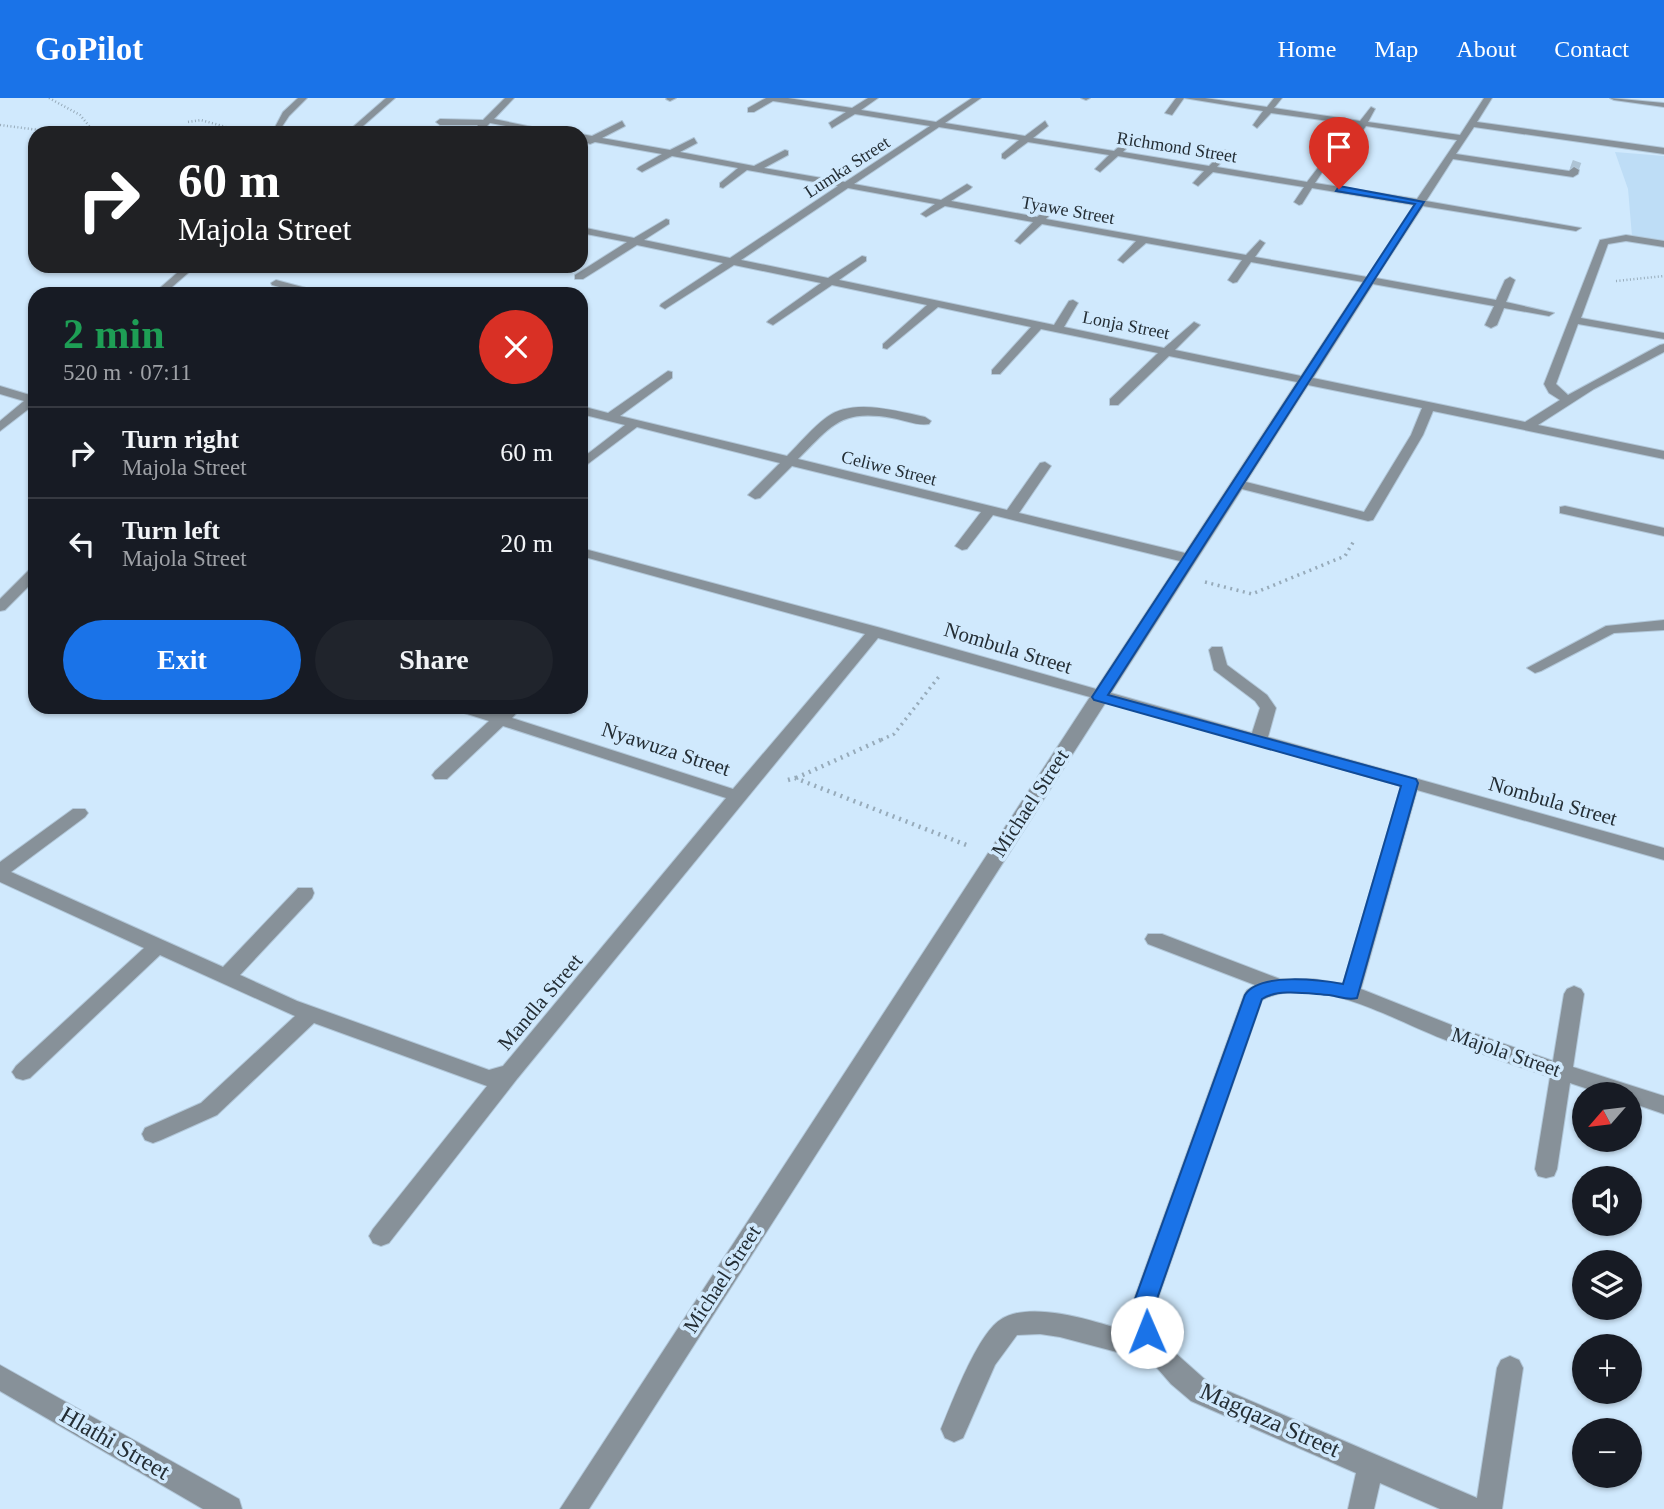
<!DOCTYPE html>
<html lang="en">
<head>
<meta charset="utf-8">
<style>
	:root { --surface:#171b24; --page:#20242c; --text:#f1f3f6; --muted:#9ea1a6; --line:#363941; --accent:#1a73e8 }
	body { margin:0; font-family:"Times New Roman",serif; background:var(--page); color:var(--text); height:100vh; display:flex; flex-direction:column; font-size:26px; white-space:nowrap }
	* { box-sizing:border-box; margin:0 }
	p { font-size:23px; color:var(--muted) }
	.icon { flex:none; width:38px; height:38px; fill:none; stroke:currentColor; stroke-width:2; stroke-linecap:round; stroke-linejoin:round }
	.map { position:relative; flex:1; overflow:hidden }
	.panel { position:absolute; left:28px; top:189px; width:560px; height:427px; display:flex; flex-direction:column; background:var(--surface); border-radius:21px; box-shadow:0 2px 5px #0004 }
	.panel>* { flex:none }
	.banner { position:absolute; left:28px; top:28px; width:560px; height:147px; border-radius:21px; box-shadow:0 2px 5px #0004; background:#202124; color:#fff; overflow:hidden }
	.needle { width:46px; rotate:242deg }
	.buttons { position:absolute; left:1572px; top:984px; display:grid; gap:14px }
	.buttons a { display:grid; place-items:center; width:70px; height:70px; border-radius:50%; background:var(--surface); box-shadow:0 2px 5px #0004; font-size:35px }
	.pin { position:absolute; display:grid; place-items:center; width:60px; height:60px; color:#fff; margin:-72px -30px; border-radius:50% 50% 50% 0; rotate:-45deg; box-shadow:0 0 7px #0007 }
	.pin .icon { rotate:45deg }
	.me { position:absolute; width:77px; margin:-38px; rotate:359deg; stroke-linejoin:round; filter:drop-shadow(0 0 5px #0008) }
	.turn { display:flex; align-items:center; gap:24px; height:147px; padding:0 35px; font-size:32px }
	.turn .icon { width:91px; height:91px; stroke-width:2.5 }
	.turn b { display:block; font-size:49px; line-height:60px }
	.round { display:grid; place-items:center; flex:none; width:74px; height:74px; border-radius:37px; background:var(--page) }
	.head { display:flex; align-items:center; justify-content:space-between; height:119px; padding:0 35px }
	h1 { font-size:42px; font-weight:800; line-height:52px; color:#1e9e55 }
	.button { display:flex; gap:14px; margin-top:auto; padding:14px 35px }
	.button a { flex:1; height:80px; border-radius:42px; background:var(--accent); color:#fff; font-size:28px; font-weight:800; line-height:80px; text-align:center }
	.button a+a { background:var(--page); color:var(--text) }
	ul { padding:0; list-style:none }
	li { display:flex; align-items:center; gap:21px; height:91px; padding:0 35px; border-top:2px solid var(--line) }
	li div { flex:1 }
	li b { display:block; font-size:26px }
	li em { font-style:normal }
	header { display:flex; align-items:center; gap:42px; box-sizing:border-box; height:98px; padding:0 35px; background:var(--accent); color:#fff }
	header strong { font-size:33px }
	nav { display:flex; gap:38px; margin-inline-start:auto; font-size:24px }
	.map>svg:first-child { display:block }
	.built { fill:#beddf6 }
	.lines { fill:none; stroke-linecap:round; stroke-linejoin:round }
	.minor-tunnel { stroke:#aec4d5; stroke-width:9; stroke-dasharray:9 4.5; stroke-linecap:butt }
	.minor-casing { stroke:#b1c7d9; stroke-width:2 }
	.path-far2 { stroke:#97abba; stroke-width:2.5; stroke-dasharray:1 2.5; stroke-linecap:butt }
	.path-far1 { stroke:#97abba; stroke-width:3.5; stroke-dasharray:2 4.5; stroke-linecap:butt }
	.path { stroke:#97abba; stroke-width:4.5; stroke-dasharray:2 5; stroke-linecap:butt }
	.minor { fill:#879199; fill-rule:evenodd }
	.route { fill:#1a73e8; stroke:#114b97; stroke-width:2 }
	.labels { text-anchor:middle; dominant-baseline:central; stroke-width:7; stroke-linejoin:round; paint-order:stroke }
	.far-street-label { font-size:18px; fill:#242e35; stroke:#d0e9fd }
	.street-label { font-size:21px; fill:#242e35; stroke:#d0e9fd }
	.near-street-label { font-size:24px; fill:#242e35; stroke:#d0e9fd }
</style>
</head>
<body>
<header>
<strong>GoPilot</strong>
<nav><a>Home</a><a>Map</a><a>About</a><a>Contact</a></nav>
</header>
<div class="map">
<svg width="1664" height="1411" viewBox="0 0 1664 1411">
	<rect width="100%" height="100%" fill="#d0e9fd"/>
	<polygon class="built" points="1615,54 1664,58 1664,144 1632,138 1628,91"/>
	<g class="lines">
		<polyline class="minor-tunnel" points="1574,72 1578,61"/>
		<g class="minor-casing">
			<g id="minor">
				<polygon points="298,0 307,0 289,18 279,33 273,33 283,14"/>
				<polygon points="386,0 395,0 355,35 346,35"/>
				<polygon points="505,0 514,0 494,21 561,35 543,35 490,25 480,35 471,35 478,27 440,27 436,24 440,21 483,22"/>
				<polygon points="676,0 670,3 666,1 667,0"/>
				<path d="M766 0H788L852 10 868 0H878L861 12 936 24 972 0H981L945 25 1025 38 1045 23 1048 28 1033 40 1114 53 1132 37 1136 40 1123 54 1209 68 1225 52 1229 55 1217 69 1307 84 1320 67 1325 70 1315 85 1417 101 1457 42 1366 28 1355 43 1351 40 1358 27 1271 15 1257 30 1253 27 1263 13 1184 0 1172 17 1165 15 1176 0H1205L1267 9 1274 0H1282L1274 10 1360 23 1371 9 1375 11 1368 24 1460 37 1484 0H1492L1477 24 1664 50V56L1474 29 1456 56 1569 73 1574 69 1579 72 1578 76 1573 79 1453 61 1426 103 1581 130 1576 133 1423 108 1376 180 1496 202 1505 182 1510 179 1515 182 1506 204 1554 215 1549 218 1504 210 1497 227 1491 230 1485 227 1494 208 1373 186 1313 280 1525 324 1560 302 1549 295 1544 286 1600 142 1626 137 1664 143V149L1626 143 1608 146 1581 220 1664 235V241L1578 226 1556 286 1568 297 1660 247 1664 246V254L1594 291 1538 327 1664 353V361L1433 313 1423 337 1373 422 1368 423 1242 391 1111 595 1252 635 1260 610 1255 603 1214 572 1209 552 1212 549H1222L1227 567 1267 597 1276 610 1268 639 1664 750V762L1417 692 1361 891 1459 930 1553 963 1564 896 1567 891 1574 888 1581 891 1584 896 1573 969 1664 998V1016L1629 1004V996H1603L1570 985 1557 1071 1554 1078 1546 1080 1538 1078 1535 1071 1550 979C1514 967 1478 955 1443 941 1393 922 1316 874 1262 902L1153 1215 1172 1252 1209 1285 1477 1400 1497 1270 1501 1262 1510 1258 1519 1262 1523 1270 1502 1411H1440L1380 1385 1374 1411H1348L1356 1375 1191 1303 1171 1286 1151 1263 1060 1239 1040 1236 1017 1237 995 1267 963 1340 954 1344 945 1340 941 1331C952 1305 977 1237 1000 1222 1032 1200 1102 1226 1137 1236L1129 1215 1244 897 1247 892 1255 887 1148 846 1145 841 1148 836H1162L1280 881H1313L1343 886 1401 688 1106 604 589 1411H560L1090 599 878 540 517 981 389 1145 381 1148 373 1145 369 1138 373 1131 487 988 314 925 217 1017 161 1042 153 1045 145 1042 142 1036 145 1030 201 1005 295 918 160 857 30 980 23 982 16 980 12 974 16 968 144 850 0 784V764L73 711H85L88 715 85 719 11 774 223 869 298 790H312L314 795 312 800 240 877 297 903 489 972 503 968 726 700 503 628 447 681H435L432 677 435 673 489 623 455 612 453 609H478L498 615 504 609H522L512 620 733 691 865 536 581 458V450L881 530 1096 591 1180 463 993 417 967 451 962 452 955 448 981 414 792 368 760 400 755 401 748 397 780 365 637 329 581 371V361L625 327 581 316V308L608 315 668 273 672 274V280L620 318 787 358C799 346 812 330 827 319 853 300 896 313 925 319L931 323 929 326C917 328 904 322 892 320 840 311 832 328 798 361L1007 412 1040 365 1045 364 1051 368 1019 415 1185 455 1297 284 1169 258 1118 307H1110V301L1158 255 1041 231 1000 276H992V272L1031 229 938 209 887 251 883 250V246L927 207 832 187 773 227 767 224 769 222 821 185 734 167 665 211 660 208 661 206 723 165 637 147 583 181H575V177L627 144 581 135V129L634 140 666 121 669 122V126L644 142 730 160 838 88 747 72 723 90 720 89V85L738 70 672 58 642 74 637 71 639 69 662 56 595 44 590 46 581 42V36L592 38 622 23 625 28 602 40 670 52 694 40 697 45 680 54 754 68 785 52 788 53V57L764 70 845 84 930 28 855 16 832 30 829 25 846 14 773 3 754 14H748V10ZM939 29 1019 42 1002 56V60L1005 61 1028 44 1109 57 1095 71 1100 74 1118 58 1204 73 1193 85 1198 88 1213 74 1304 89 1294 104 1299 107 1302 106 1312 90 1414 107 1367 179 1255 159 1265 145 1260 142 1246 157 1046 121 1058 108 1053 105 1037 119 951 103 970 91 972 89 967 86 941 102 854 86ZM848 90 935 106 921 116 926 119 945 108 1033 124 1015 143 1020 146 1042 126 1136 143 1118 162 1123 165 1146 145 1242 162 1228 182 1233 185 1237 184 1251 164 1363 184 1301 278 1175 252 1200 227 1194 224 1164 250 1064 229 1078 205 1073 202 1069 203 1054 227 839 182 866 163V159L862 158 828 180 741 162ZM1308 287 1422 310 1411 337 1364 414 1246 384Z"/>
				<polygon points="1081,0 1090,0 1086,2"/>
				<polygon points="1610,0 1664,5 1664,9 1614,2"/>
				<polygon points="581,101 585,102 585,106 581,107"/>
				<polygon points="185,168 196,168 164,196 153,196"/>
				<polygon points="276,182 321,194 322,196 305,196 272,187 271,185"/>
				<polygon points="0,288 30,297 35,295 35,306 0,333 0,323 24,303 0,296"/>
				<polygon points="1565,408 1664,430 1664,438 1560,415 1560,409"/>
				<polygon points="35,470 35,482 5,512 0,513 0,501 30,471"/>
				<polygon points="1664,522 1664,532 1614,535 1541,573 1535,575 1527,570 1606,528"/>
				<polygon points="0,1267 239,1401 242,1411 203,1411 0,1293"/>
			</g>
		</g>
		<g class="path-far2">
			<polyline points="49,0 80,17 95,35"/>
			<polyline points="188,24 201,22 226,29"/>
			<polyline points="0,27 62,35"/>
			<polyline points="1616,183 1664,178"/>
		</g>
		<g class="path-far1">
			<polyline points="1205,484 1252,496 1345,458 1355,441"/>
			<polyline points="881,642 894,636 941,576"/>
		</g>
		<g class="path">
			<polyline points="796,680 885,640"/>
			<polyline points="788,682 795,680 969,748"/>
		</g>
		<use href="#minor" class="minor"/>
	</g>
	<path class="route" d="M1339 88 1424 104 1108 597 1416 681 1418 685 1357 900C1347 903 1339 898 1329 897 1310 896 1278 890 1262 901L1152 1215 1158 1234 1154 1241 1147 1244 1139 1241 1130 1215 1245 897C1259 874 1321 882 1343 886L1401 688 1094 602 1092 599 1415 106 1336 93Z"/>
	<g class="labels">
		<g class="far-street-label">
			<text transform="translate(1177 49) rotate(9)">Richmond Street</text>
			<text transform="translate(847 69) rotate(-33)">Lumka Street</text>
			<text transform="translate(1068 112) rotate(10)">Tyawe Street</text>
			<text transform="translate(1126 227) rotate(11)">Lonja Street</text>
			<text transform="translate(889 370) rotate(14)">Celiwe Street</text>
		</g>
		<g class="street-label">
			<text transform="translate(1008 550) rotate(17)">Nombula Street</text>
			<text transform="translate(666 651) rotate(18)">Nyawuza Street</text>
			<text transform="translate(1553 703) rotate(16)">Nombula Street</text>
			<text transform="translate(1030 705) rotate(-57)">Michael Street</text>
			<text transform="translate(540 904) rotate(-50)">Mandla Street</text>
			<text transform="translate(1506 954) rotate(19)">Majola Street</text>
			<text transform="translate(722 1181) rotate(-57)">Michael Street</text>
		</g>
		<g class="near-street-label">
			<text transform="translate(1270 1322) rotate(24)">Magqaza Street</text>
			<text transform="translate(115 1345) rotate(30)">Hlathi Street</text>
		</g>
	</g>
</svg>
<div class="buttons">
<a><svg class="needle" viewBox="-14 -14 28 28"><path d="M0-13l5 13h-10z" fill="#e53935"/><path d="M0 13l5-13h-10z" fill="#9ea1a6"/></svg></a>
<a><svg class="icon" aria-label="sound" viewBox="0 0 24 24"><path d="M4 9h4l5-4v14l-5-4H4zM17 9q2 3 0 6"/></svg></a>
<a><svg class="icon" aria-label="layers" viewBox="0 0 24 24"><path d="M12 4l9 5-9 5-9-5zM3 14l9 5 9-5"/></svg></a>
<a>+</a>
<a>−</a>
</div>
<div class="pin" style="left:1339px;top:91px;background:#d93025"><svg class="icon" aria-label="arrive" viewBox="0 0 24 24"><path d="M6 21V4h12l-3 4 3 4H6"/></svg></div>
<svg class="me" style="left:1147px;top:1234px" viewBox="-20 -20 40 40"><circle r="19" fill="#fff"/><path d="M0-13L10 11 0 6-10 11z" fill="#1a73e8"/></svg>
<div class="banner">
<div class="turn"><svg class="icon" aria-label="right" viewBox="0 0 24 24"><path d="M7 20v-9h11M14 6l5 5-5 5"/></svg><div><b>60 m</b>Majola Street</div></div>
</div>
<section class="panel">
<div class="head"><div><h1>2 min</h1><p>520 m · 07:11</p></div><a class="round" style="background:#d93025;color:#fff"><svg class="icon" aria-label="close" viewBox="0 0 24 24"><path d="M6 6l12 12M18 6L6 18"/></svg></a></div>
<ul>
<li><svg class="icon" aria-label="right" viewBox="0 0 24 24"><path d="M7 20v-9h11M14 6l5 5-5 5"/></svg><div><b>Turn right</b><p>Majola Street</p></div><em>60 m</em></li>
<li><svg class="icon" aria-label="left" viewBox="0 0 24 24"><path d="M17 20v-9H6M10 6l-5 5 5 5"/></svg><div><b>Turn left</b><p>Majola Street</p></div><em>20 m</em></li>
</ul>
<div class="button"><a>Exit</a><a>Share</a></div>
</section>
</div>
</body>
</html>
